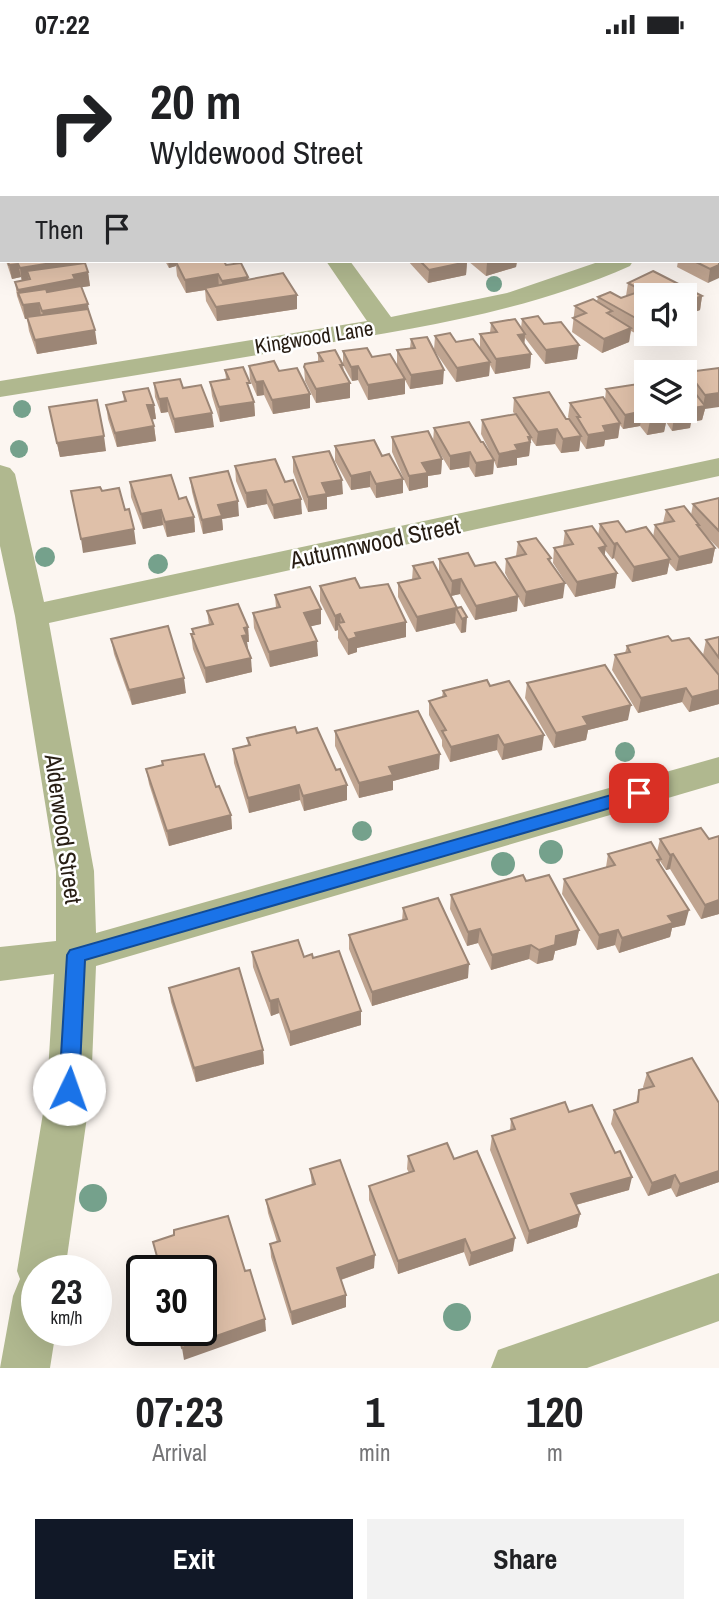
<!DOCTYPE html>
<html lang="en">
<head>
<meta charset="utf-8">
<style>
	:root { --surface:#fff; --page:#f2f2f2; --text:#202124; --muted:#757577; --accent:#111827 }
	body { margin:0; font-family:"Archivo Narrow",sans-serif; background:var(--page); color:var(--text); height:100vh; display:flex; flex-direction:column; font-size:26px; white-space:nowrap }
	* { box-sizing:border-box; margin:0 }
	p { font-size:23px; color:var(--muted) }
	.icon { flex:none; width:38px; height:38px; fill:none; stroke:currentColor; stroke-width:2; stroke-linecap:round; stroke-linejoin:round }
	.map { position:relative; height:1319px; overflow:hidden }
	.side { display:flex; flex-direction:column; background:var(--surface); flex:1 }
	.side>* { flex:none }
	.hud { position:absolute; left:0px; top:0px; width:719px; height:214px; box-shadow:0 7px 28px #0002; background:#fff; color:var(--text); overflow:hidden }
	.tools { position:absolute; left:634px; top:234px; display:grid; gap:14px }
	.tools a { display:grid; place-items:center; width:63px; height:63px; border-radius:0px; background:var(--surface); box-shadow:0 7px 28px #0002; font-size:35px }
	.speed { position:absolute; left:21px; top:1206px; display:flex; gap:14px; font-size:35px; font-weight:700; text-align:center }
	.speed>* { display:grid; place-content:center; width:91px; height:91px; border-radius:50%; background:var(--surface); box-shadow:0 7px 28px #0002; line-height:1 }
	.speed small { font-size:18px; font-weight:400 }
	.speed .limit { border:4px solid #111; border-radius:10px; background:#fff; color:#111 }
	.pin { position:absolute; display:grid; place-items:center; width:60px; height:60px; color:#fff; margin:-30px; border-radius:14px; box-shadow:0 4px 10px #0006 }
	.me { position:absolute; width:77px; margin:-38px; rotate:3deg; stroke-linejoin:round; filter:drop-shadow(0 0 5px #0008) }
	.turn { display:flex; align-items:center; gap:24px; height:147px; padding:0 35px; font-size:32px }
	.turn .icon { width:91px; height:91px; stroke-width:2.5 }
	.turn b { display:block; font-size:49px; line-height:60px }
	.then { display:flex; align-items:center; height:66px; padding:0 35px; background:#0003; gap:14px; font-size:26px }
	.eta { display:flex; justify-content:space-evenly; align-items:center; height:119px; text-align:center }
	.eta b { font-size:42px; font-weight:700; line-height:49px }
	.button { display:flex; gap:14px; margin-top:auto; padding:14px 35px }
	.button a { flex:1; height:80px; border-radius:0px; background:var(--accent); color:#fff; font-size:28px; font-weight:700; line-height:80px; text-align:center }
	.button a+a { background:var(--page); color:var(--text) }
	.status { display:flex; justify-content:space-between; align-items:center; height:49px; padding:0 35px; background:var(--surface); direction:ltr }
	.status svg { height:19px; fill:currentColor }
	.map>svg:first-child { display:block }
	.lines { fill:none; stroke-linecap:round; stroke-linejoin:round }
	.street { fill:#b0b88f; fill-rule:evenodd }
	.tree { fill:#75a18c }
	.wall { fill:#c0a591 }
	.shaded-wall { fill:#9c8676 }
	.building { fill:#dfc0a9; stroke:#9c8676; stroke-width:2 }
	.route { fill:#1a73e8; stroke:#114b97; stroke-width:2 }
	.labels { text-anchor:middle; dominant-baseline:central; stroke-width:5; stroke-linejoin:round; paint-order:stroke }
	.far-street-label { font-size:21px; fill:#271d13; stroke:#fff }
	.street-label { font-size:24px; fill:#271d13; stroke:#fff }
</style>
</head>
<body>
<div class="status"><b>07:22</b><svg viewBox="0 0 49 12"><path d="M0 12V9h3v3zM5 12V6h3v6zM10 12V3h3v9zM15 12V0h3v12zM26 1h20v11H26zM47 4h2v5h-2z"/></svg></div>
<div class="map">
<svg width="719" height="1319" viewBox="0 0 719 1319">
	<rect width="100%" height="100%" fill="#fcf6f1"/>
	<g class="lines">
		<g class="street">
			<polygon points="75,0 104,0 74,2"/>
			<polygon points="294,0 314,0 315,2 295,2"/>
			<rect x="0" y="11" width="2" height="12"/>
			<path d="M326 212H350L391 268 507 244 601 212H633L630 217C528 262 419 279 310 297 207 315 104 332 0 348V332L367 272Z"/>
			<polygon points="719,409 719,427 49,574 94,822 96,884 719,708 719,734 96,917 91,1040 65,1222 37,1222 37,1281 56,1281 50,1319 0,1319 13,1247 20,1230 17,1222 47,1040 54,925 0,932 0,898 56,892 56,822 15,567 0,497 0,416 10,419 15,425 44,553"/>
			<polygon points="719,1224 719,1272 587,1319 491,1319 498,1301"/>
		</g>
	</g>
	<g class="tree">
		<circle cx="494" cy="235" r="8"/>
		<circle cx="22" cy="360" r="9"/>
		<circle cx="19" cy="400" r="9"/>
		<circle cx="45" cy="508" r="10"/>
		<circle cx="158" cy="515" r="10"/>
		<circle cx="625" cy="703" r="10"/>
		<circle cx="362" cy="782" r="10"/>
		<circle cx="551" cy="803" r="12"/>
		<circle cx="503" cy="815" r="12"/>
		<circle cx="93" cy="1149" r="14"/>
		<circle cx="457" cy="1268" r="14"/>
	</g>
	<g class="wall">
		<polygon points="384,0 463,0 467,2 384,2"/>
		<rect x="718" y="84" width="1" height="46"/>
		<polygon points="5,212 78,212 78,215 88,223 90,237 81,238 97,295 37,305 29,282 27,270 25,270 17,247 15,233 22,232 21,228 12,230 6,212"/>
		<polygon points="165,212 225,212 224,212 226,216 248,228 249,231 297,246 297,260 217,272 206,252 205,241 186,244 177,227 176,217 169,219"/>
		<polygon points="408,212 466,212 467,213 466,226 428,234"/>
		<polygon points="468,212 517,212 516,218 486,227"/>
		<polygon points="678,212 718,212 708,234 677,218"/>
		<polygon points="653,222 702,247 700,261 684,267 684,247 646,247 646,283 639,286 631,282 629,293 602,304 572,283 575,257 593,250 597,252 598,248 610,243 621,249 626,247 628,234"/>
		<polygon points="522,270 544,275 577,310 545,315 525,289 524,295 531,305 530,319 495,325 490,316 489,327 456,333 434,301 435,287 480,299 480,285 490,284 491,274 521,279"/>
		<polygon points="411,290 443,335 410,340 405,331 405,345 368,351 358,331 352,332 343,316 344,323 350,334 350,349 316,354 305,332 304,318 318,313 318,304 343,316 343,302 372,308 397,316 397,301 410,299"/>
		<polygon points="249,317 279,322 310,345 310,359 273,365 264,346 257,347 250,331"/>
		<polygon points="719,319 705,360 702,371 691,373 690,379 672,382 666,373 664,383 647,386 640,377 623,380 620,376 618,389 605,391 604,397 586,400 580,391 579,402 561,404 555,395 536,397 531,390 529,407 517,409 517,416 497,419 494,412 493,425 475,428 469,418 450,421 435,396 442,410 441,425 428,427 428,438 409,442 392,403 392,388 433,393 434,379 481,393 490,403 481,385 482,371 515,365 513,363 514,349 566,370 575,378 568,368 570,354 605,351 606,340 646,362 684,362 688,323"/>
		<polygon points="225,321 250,342 254,353 255,367 220,373 212,347 210,333 226,330"/>
		<polygon points="154,334 183,339 214,378 175,384 168,363 161,364 155,348"/>
		<polygon points="123,343 154,356 156,370 152,370 154,377 156,392 117,398 108,370 106,356 124,353"/>
		<polygon points="49,358 106,402 60,408"/>
		<polygon points="335,397 403,444 376,449 370,438 351,441 335,412"/>
		<polygon points="293,408 343,445 327,448 327,460 308,463 293,423"/>
		<polygon points="235,417 285,433 302,465 274,470 267,455 247,459 236,432"/>
		<polygon points="190,429 239,467 222,470 223,481 203,485 192,443"/>
		<polygon points="130,433 179,450 194,468 195,483 167,488 163,476 143,480 131,448"/>
		<polygon points="719,449 719,500 698,479 715,499 712,514 676,522 669,514 667,525 632,533 614,509 612,510 605,501 605,506 617,524 615,539 575,548 553,514 554,499 563,497 565,482 598,486 600,475 626,483 653,488 655,476 663,474 666,461 691,466 693,455"/>
		<polygon points="518,493 551,509 550,513 563,549 524,558 518,548 517,562 475,571 460,545 451,547 441,529 457,559 461,558 466,583 461,584 455,574 416,583 398,548 398,534 412,531 413,517 439,524 439,510 475,517 515,543 505,524 506,510 516,507"/>
		<polygon points="320,537 360,539 406,588 357,599 357,603 348,606 338,589 338,581 335,582 320,552"/>
		<polygon points="275,546 321,560 321,575 310,577 318,607 270,618 254,579 253,564 276,559"/>
		<polygon points="207,562 248,578 249,593 247,593 248,600 252,623 206,634 193,600 191,585 193,585 192,580 209,576"/>
		<polygon points="719,588 719,655 689,663 682,653 638,664 612,621 615,606 625,604 627,597 672,592 703,606 706,591"/>
		<polygon points="111,590 186,644 132,656 114,605"/>
		<polygon points="527,634 628,671 588,681 586,691 554,699 525,649"/>
		<polygon points="490,637 542,701 502,711 497,701 450,713 442,697 442,691 429,666 429,652 442,648 443,642"/>
		<polygon points="335,682 439,720 393,732 393,741 359,749 335,697"/>
		<polygon points="297,684 336,721 347,736 347,751 304,762 300,751 249,764 234,714 233,700 248,696 247,689"/>
		<polygon points="146,720 216,738 231,766 232,780 169,797 149,735"/>
		<polygon points="719,787 719,865 701,870 670,820 666,821 660,812 660,815 685,876 672,879 670,888 619,904 615,896 597,901 562,845 564,830 606,818 608,805 657,803 660,790 709,790"/>
		<polygon points="526,832 579,881 576,896 555,902 553,911 537,915 529,910 491,921 478,894 467,897 450,860 451,846"/>
		<polygon points="403,859 468,929 372,957 349,900 349,886 402,872"/>
		<polygon points="252,903 313,909 361,962 361,976 290,997 279,964 271,967 253,918"/>
		<polygon points="169,939 263,1001 264,1015 196,1033 171,953"/>
		<polygon points="647,1024 719,1054 719,1133 676,1148 671,1139 648,1147 611,1075 614,1061 636,1054 639,1041 644,1040 643,1038"/>
		<polygon points="569,1063 629,1141 576,1156 580,1165 577,1178 527,1195 490,1101 492,1087 510,1082 511,1070"/>
		<polygon points="408,1107 454,1110 513,1202 469,1217 464,1203 398,1225 369,1151 369,1137 409,1124 407,1120"/>
		<polygon points="310,1120 374,1219 341,1231 346,1258 292,1276 271,1208 270,1195 277,1193 268,1164 266,1151 312,1137"/>
	</g>
	<g class="shaded-wall">
		<rect x="217" y="0" width="39" height="2"/>
		<polygon points="427,0 446,0 446,2 422,2"/>
		<polygon points="65,212 78,212 79,223 27,222 29,232 22,233 20,219"/>
		<polygon points="168,212 191,212 176,213 176,217 169,219"/>
		<polygon points="491,212 517,212 516,218 486,227 487,213"/>
		<polygon points="467,213 466,226 428,234 429,221"/>
		<polygon points="18,215 21,228 12,230 9,216"/>
		<polygon points="719,216 719,229 708,234 710,220"/>
		<polygon points="88,223 90,237 77,239 77,244 18,244 20,255 18,241 73,226"/>
		<polygon points="218,225 219,239 205,239 205,241 186,244 185,231"/>
		<polygon points="248,228 249,241 223,246 222,232"/>
		<polygon points="297,246 297,260 217,272 216,258"/>
		<polygon points="702,247 700,261 684,267 684,254"/>
		<polygon points="39,254 41,267 25,270 23,256"/>
		<polygon points="88,255 90,268 45,276 42,262"/>
		<polygon points="646,270 646,283 639,286 641,272"/>
		<polygon points="631,279 629,293 602,304 604,290"/>
		<polygon points="95,281 97,295 37,305 35,291"/>
		<polygon points="525,285 524,299 518,286"/>
		<polygon points="579,296 577,310 545,315 546,301"/>
		<polygon points="531,305 530,319 495,325 496,310"/>
		<polygon points="490,313 489,327 456,333 457,319"/>
		<polygon points="358,317 358,331 352,332 351,318"/>
		<polygon points="444,321 443,335 410,340 411,326"/>
		<polygon points="405,330 405,345 368,351 368,336"/>
		<polygon points="263,332 264,346 257,347 256,333"/>
		<polygon points="350,334 350,349 316,354 316,340"/>
		<polygon points="719,344 719,358 705,360 702,371 691,373 690,379 672,382 674,368 688,360 703,357 705,346"/>
		<polygon points="310,345 310,359 273,365 272,351"/>
		<polygon points="167,349 168,363 161,364 159,350"/>
		<polygon points="254,353 255,367 220,373 219,358"/>
		<polygon points="147,356 154,356 156,370 149,371"/>
		<polygon points="643,362 640,377 623,380 625,366"/>
		<polygon points="212,364 214,378 175,384 174,370"/>
		<polygon points="667,369 664,383 647,386 650,372"/>
		<polygon points="620,374 618,389 605,391 604,397 586,400 588,386 603,377"/>
		<polygon points="154,377 156,392 117,398 115,384"/>
		<polygon points="557,380 555,395 536,397 538,383"/>
		<polygon points="104,387 106,402 60,408 57,394"/>
		<polygon points="581,387 579,402 561,404 563,390"/>
		<polygon points="528,388 531,388 529,407 517,409 517,416 497,419 499,405"/>
		<polygon points="470,403 469,418 450,421 450,407"/>
		<polygon points="442,410 441,425 428,427 428,438 409,442 409,427 422,414"/>
		<polygon points="494,411 493,425 475,428 476,414"/>
		<polygon points="370,423 370,438 351,441 351,427"/>
		<polygon points="403,430 403,444 376,449 376,435"/>
		<polygon points="342,431 343,445 327,448 327,460 308,463 308,448 322,434"/>
		<polygon points="266,441 267,455 247,459 246,444"/>
		<polygon points="301,450 302,465 274,470 273,456"/>
		<polygon points="238,452 239,467 222,470 223,481 203,485 202,471 218,456"/>
		<polygon points="161,461 163,476 143,480 141,465"/>
		<polygon points="194,468 195,483 167,488 165,473"/>
		<polygon points="134,480 136,495 83,504 81,490"/>
		<polygon points="617,494 614,509 612,510 614,495"/>
		<polygon points="606,497 604,511 599,499"/>
		<polygon points="715,499 712,514 676,522 679,508"/>
		<polygon points="670,510 667,525 632,533 634,518"/>
		<polygon points="617,524 615,539 575,548 577,533"/>
		<polygon points="461,530 460,545 451,547 452,532"/>
		<polygon points="565,534 563,549 524,558 526,543"/>
		<polygon points="518,547 517,562 475,571 476,557"/>
		<polygon points="456,559 455,574 416,583 417,568"/>
		<polygon points="321,560 321,575 304,579 304,564"/>
		<polygon points="340,565 341,578 338,574 338,581 335,582 335,567"/>
		<polygon points="467,568 466,583 461,584 462,570"/>
		<polygon points="406,573 406,588 357,599 357,603 348,606 348,591 355,584"/>
		<polygon points="248,578 249,593 247,593 248,601 242,587 244,579"/>
		<polygon points="317,592 318,607 270,618 269,603"/>
		<polygon points="251,609 252,623 206,634 205,619"/>
		<polygon points="184,629 186,644 132,656 129,641"/>
		<polygon points="686,639 682,653 638,664 641,649"/>
		<polygon points="719,641 719,655 689,663 692,648"/>
		<polygon points="631,656 628,671 588,681 586,691 554,699 556,684 583,668"/>
		<polygon points="498,686 497,701 450,713 451,698"/>
		<polygon points="544,686 542,701 502,711 504,696"/>
		<polygon points="440,705 439,720 393,732 393,741 359,749 359,734 389,718"/>
		<polygon points="299,736 300,751 249,764 248,749"/>
		<polygon points="347,736 347,751 304,762 303,747"/>
		<polygon points="231,766 232,780 169,797 167,782"/>
		<polygon points="673,805 670,820 666,821 670,806"/>
		<polygon points="719,851 719,865 701,870 705,856"/>
		<polygon points="689,861 685,876 672,879 670,888 619,904 622,889 668,867"/>
		<polygon points="480,880 478,894 467,897 468,883"/>
		<polygon points="579,881 576,896 555,902 553,911 537,915 539,901 556,887"/>
		<polygon points="618,881 615,896 597,901 599,886"/>
		<polygon points="531,896 529,910 491,921 492,906"/>
		<polygon points="469,915 468,929 372,957 372,943"/>
		<polygon points="278,950 279,964 271,967 270,952"/>
		<polygon points="361,962 361,976 290,997 290,983"/>
		<polygon points="263,1001 264,1015 196,1033 194,1019"/>
		<polygon points="719,1122 719,1133 676,1148 680,1135"/>
		<polygon points="675,1126 671,1139 648,1147 652,1134"/>
		<polygon points="632,1128 629,1141 568,1158 571,1145"/>
		<polygon points="580,1165 577,1178 527,1195 529,1182"/>
		<polygon points="515,1189 513,1202 469,1217 471,1204"/>
		<polygon points="465,1190 464,1203 398,1225 398,1212"/>
		<polygon points="375,1206 374,1219 337,1232 337,1219"/>
		<polygon points="346,1246 346,1258 292,1276 291,1263"/>
		<polygon points="265,1270 266,1282 184,1311 182,1299"/>
	</g>
	<g class="building">
		<polygon points="145,0 184,0 186,2 147,2"/>
		<polygon points="208,0 217,0 218,2 209,2"/>
		<polygon points="413,0 427,0 422,2 416,2"/>
		<polygon points="444,0 463,0 467,2 438,2"/>
		<polygon points="719,95 719,108 718,107 718,96"/>
		<polygon points="718,187 719,188 719,216 710,220 694,212 718,212"/>
		<polygon points="8,212 65,212 20,219 18,215 9,216"/>
		<polygon points="184,212 224,212 226,216 241,214 248,228 222,232 218,225 185,231 176,213"/>
		<polygon points="420,212 466,212 467,213 429,221"/>
		<polygon points="85,214 88,223 73,226 75,230 18,241 15,233 30,230 27,222"/>
		<polygon points="653,222 702,247 684,254 684,247 652,247 628,234"/>
		<polygon points="283,224 297,246 216,258 205,239"/>
		<polygon points="81,237 88,255 42,262 39,254 23,256 18,244 46,240 47,243"/>
		<polygon points="610,243 621,249 635,244 646,250 646,270 641,272 598,248"/>
		<polygon points="593,250 612,262 607,264 631,279 604,290 573,269 586,264 575,257"/>
		<polygon points="88,260 95,281 35,291 27,268"/>
		<polygon points="538,267 544,275 561,273 579,296 546,301 522,270"/>
		<polygon points="515,270 525,285 518,286 531,305 496,310 480,285 497,283 491,274"/>
		<polygon points="450,284 456,293 473,290 490,313 457,319 435,287"/>
		<polygon points="427,288 444,321 411,326 397,301 415,299 411,290"/>
		<polygon points="367,299 372,308 390,305 405,330 368,336 358,317 351,318 343,302"/>
		<polygon points="335,301 343,316 340,316 350,334 316,340 304,318 305,315 323,312 318,304"/>
		<polygon points="274,312 279,322 297,319 310,345 272,351 263,332 256,333 249,317"/>
		<polygon points="243,318 250,334 247,334 254,353 219,358 210,333 229,330 225,321"/>
		<polygon points="719,319 719,344 705,346 688,323"/>
		<polygon points="180,330 183,339 201,336 212,364 174,370 167,349 159,350 154,334"/>
		<polygon points="684,331 685,331 705,357 688,360 693,365 674,368 671,362 684,362"/>
		<polygon points="638,335 646,344 646,362 661,362 667,369 650,372 643,362 625,366 606,340"/>
		<polygon points="148,339 154,356 147,356 154,377 115,384 106,356 126,352 123,343"/>
		<polygon points="549,343 566,370 569,370 581,387 563,390 557,380 538,383 514,349"/>
		<polygon points="603,348 620,374 603,377 606,383 588,386 577,368 580,368 570,354"/>
		<polygon points="97,351 104,387 57,394 49,358"/>
		<polygon points="516,365 531,388 528,388 530,393 515,396 518,401 499,405 482,371"/>
		<polygon points="469,373 481,393 483,393 494,411 476,414 470,403 450,407 434,379"/>
		<polygon points="428,382 442,410 422,414 428,424 409,427 392,388"/>
		<polygon points="374,391 382,407 389,405 403,430 376,435 370,423 351,427 335,397"/>
		<polygon points="329,402 342,431 322,434 327,445 308,448 293,408"/>
		<polygon points="275,410 285,433 293,431 301,450 273,456 266,441 246,444 235,417"/>
		<polygon points="228,422 238,452 218,456 222,467 202,471 190,429"/>
		<polygon points="171,426 179,450 186,448 194,468 165,473 161,461 141,465 130,433"/>
		<polygon points="100,438 102,442 119,439 125,461 129,460 134,480 81,490 71,442"/>
		<polygon points="719,449 719,482 693,455"/>
		<polygon points="684,457 699,476 697,476 715,499 679,508 655,476 674,472 666,461"/>
		<polygon points="618,472 626,483 646,478 670,510 634,518 617,494 614,495 600,475"/>
		<polygon points="592,477 606,497 599,499 617,524 577,533 554,499 573,495 565,482"/>
		<polygon points="536,489 551,509 548,510 565,534 526,543 506,510 526,505 518,493"/>
		<polygon points="468,504 475,517 495,513 518,547 476,557 461,530 452,532 439,510"/>
		<polygon points="433,513 457,559 461,558 467,568 462,570 456,559 417,568 398,534 420,529 413,517"/>
		<polygon points="355,529 360,539 388,535 406,573 355,584 357,588 348,591 338,574 344,573 340,565 335,567 320,537"/>
		<polygon points="310,538 321,560 304,564 317,592 269,603 253,564 280,558 275,546"/>
		<polygon points="238,555 248,578 244,579 247,586 242,587 251,609 205,619 191,585 194,585 192,580 213,575 207,562"/>
		<polygon points="168,577 184,629 129,641 111,590"/>
		<polygon points="668,587 672,592 689,589 719,626 719,641 692,648 686,639 641,649 615,606 630,603 627,597"/>
		<polygon points="719,588 719,609 706,591"/>
		<polygon points="605,616 631,656 583,668 588,676 556,684 527,634"/>
		<polygon points="487,631 490,637 509,632 544,686 504,696 498,686 451,698 442,682 446,681 429,652 446,647 443,642"/>
		<polygon points="418,662 440,705 389,718 393,726 359,734 335,682"/>
		<polygon points="295,678 297,684 317,679 336,721 340,720 347,736 303,747 299,736 248,749 233,700 250,696 247,689"/>
		<polygon points="204,705 216,738 219,737 231,766 167,782 146,720 163,716 162,712"/>
		<polygon points="701,779 709,790 719,787 719,851 705,856 673,805 670,806 660,790"/>
		<polygon points="651,793 661,810 657,811 689,861 668,867 673,874 622,889 618,881 599,886 564,830 615,816 608,805"/>
		<polygon points="523,826 526,832 549,826 579,881 556,887 555,896 539,901 531,896 492,906 480,880 468,883 451,846"/>
		<polygon points="438,849 469,915 372,943 349,886 407,870 403,859"/>
		<polygon points="298,891 304,908 312,905 313,909 339,902 361,962 290,983 278,950 270,952 252,903"/>
		<polygon points="239,919 263,1001 194,1019 169,939"/>
		<polygon points="692,1009 719,1054 719,1122 680,1135 675,1126 652,1134 614,1061 638,1053 639,1041 654,1037 647,1024"/>
		<polygon points="565,1053 569,1063 592,1056 615,1104 620,1102 632,1128 571,1145 580,1165 529,1182 492,1087 515,1080 511,1070"/>
		<polygon points="447,1094 454,1110 477,1102 515,1189 471,1204 465,1190 398,1212 369,1137 414,1122 408,1107"/>
		<polygon points="340,1111 375,1206 337,1219 346,1246 291,1263 270,1195 280,1192 266,1151 315,1135 310,1120"/>
		<polygon points="228,1167 245,1222 250,1221 265,1270 182,1299 177,1281 201,1281 201,1222 161,1222 153,1193 174,1186 174,1181"/>
	</g>
	<polygon class="route" points="639,738 647,744 645,749 85,911 79,1040 76,1046 69,1049 62,1046 59,1040 67,906 70,901"/>
	<g class="labels">
		<g class="far-street-label">
			<text transform="translate(314 288) rotate(-9)">Kingwood Lane</text>
		</g>
		<g class="street-label">
			<text transform="translate(375 493) rotate(-12)">Autumnwood Street</text>
			<text transform="translate(64 780) rotate(82)">Alderwood Street</text>
		</g>
	</g>
</svg>
<div class="tools">
<a><svg class="icon" aria-label="sound" viewBox="0 0 24 24"><path d="M4 9h4l5-4v14l-5-4H4zM17 9q2 3 0 6"/></svg></a>
<a><svg class="icon" aria-label="layers" viewBox="0 0 24 24"><path d="M12 4l9 5-9 5-9-5zM3 14l9 5 9-5"/></svg></a>
</div>
<div class="speed"><div>23<small>km/h</small></div><div class="limit">30</div></div>
<div class="pin" style="left:639px;top:744px;background:#d93025"><svg class="icon" aria-label="arrive" viewBox="0 0 24 24"><path d="M6 21V4h12l-3 4 3 4H6"/></svg></div>
<svg class="me" style="left:69px;top:1040px" viewBox="-20 -20 40 40"><circle r="19" fill="#fff"/><path d="M0-13L10 11 0 6-10 11z" fill="#1a73e8"/></svg>
<div class="hud">
<div class="turn"><svg class="icon" aria-label="right" viewBox="0 0 24 24"><path d="M7 20v-9h11M14 6l5 5-5 5"/></svg><div><b>20 m</b>Wyldewood Street</div></div>
<div class="then">Then<svg class="icon" aria-label="arrive" viewBox="0 0 24 24"><path d="M6 21V4h12l-3 4 3 4H6"/></svg></div>
</div>
</div>
<section class="side">
<div class="eta">
<div><b>07:23</b><p>Arrival</p></div>
<div><b>1</b><p>min</p></div>
<div><b>120</b><p>m</p></div>
</div>
<div class="button"><a>Exit</a><a>Share</a></div>
</section>
</body>
</html>
